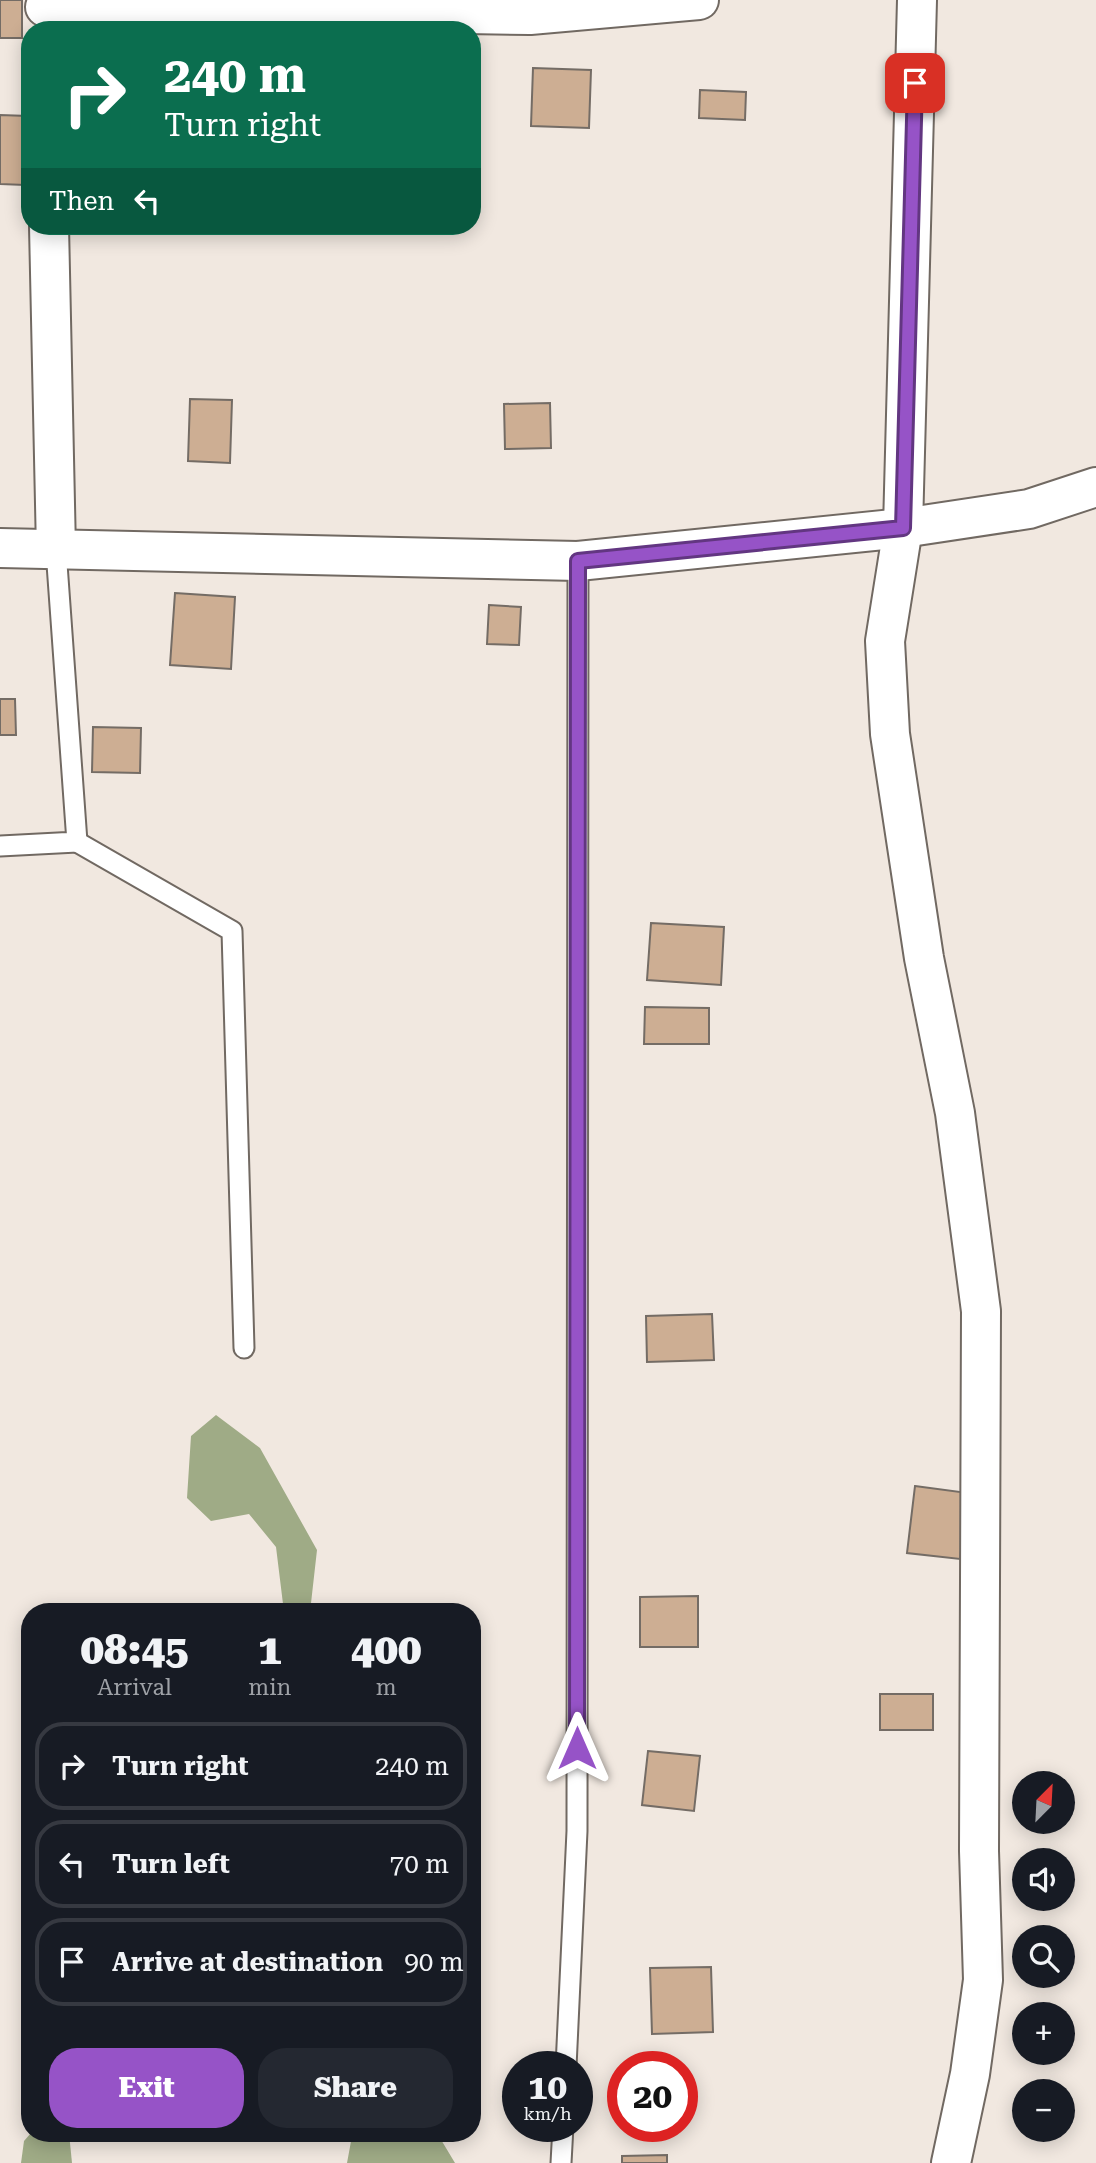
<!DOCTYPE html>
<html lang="en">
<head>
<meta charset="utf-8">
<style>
	:root { --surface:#171b24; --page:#242831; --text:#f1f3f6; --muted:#9ea1a6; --line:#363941; --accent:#9653c7 }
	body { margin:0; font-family:"Roboto Serif",serif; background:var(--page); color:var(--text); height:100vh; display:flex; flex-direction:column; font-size:26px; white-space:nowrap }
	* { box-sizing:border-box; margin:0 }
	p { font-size:23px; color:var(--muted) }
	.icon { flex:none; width:38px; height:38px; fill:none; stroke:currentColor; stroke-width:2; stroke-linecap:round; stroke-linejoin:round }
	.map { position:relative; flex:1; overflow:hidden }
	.drawer { position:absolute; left:21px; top:1603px; width:460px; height:539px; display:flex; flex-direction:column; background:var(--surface); border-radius:28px; box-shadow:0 4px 18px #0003 }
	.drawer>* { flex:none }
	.banner { position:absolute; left:21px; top:21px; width:460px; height:214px; border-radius:28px; box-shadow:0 4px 18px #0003; background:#0b6e4f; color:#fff; overflow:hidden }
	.needle { width:46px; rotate:24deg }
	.buttons { position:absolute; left:1012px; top:1771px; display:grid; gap:14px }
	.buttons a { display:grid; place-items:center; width:63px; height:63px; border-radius:50%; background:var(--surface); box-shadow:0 4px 18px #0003; font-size:35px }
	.speed { position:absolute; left:502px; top:2051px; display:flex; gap:14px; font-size:35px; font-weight:700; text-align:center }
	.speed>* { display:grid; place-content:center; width:91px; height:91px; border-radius:50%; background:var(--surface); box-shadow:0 4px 18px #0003; line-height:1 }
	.speed small { font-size:18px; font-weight:400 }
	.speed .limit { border:10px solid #d22; background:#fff; color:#111 }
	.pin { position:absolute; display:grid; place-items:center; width:60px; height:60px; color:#fff; margin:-30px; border-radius:14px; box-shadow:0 4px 10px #0006 }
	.me { position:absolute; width:77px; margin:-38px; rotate:0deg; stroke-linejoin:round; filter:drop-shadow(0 0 5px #0008) }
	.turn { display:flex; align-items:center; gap:24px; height:147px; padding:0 28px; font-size:32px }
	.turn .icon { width:91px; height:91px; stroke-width:2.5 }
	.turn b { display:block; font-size:49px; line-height:60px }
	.then { display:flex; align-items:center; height:66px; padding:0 28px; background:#0003; gap:14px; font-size:26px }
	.eta { display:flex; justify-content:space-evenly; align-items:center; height:119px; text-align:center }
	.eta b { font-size:42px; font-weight:800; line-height:49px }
	.action { display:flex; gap:14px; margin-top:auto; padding:14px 28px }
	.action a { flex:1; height:80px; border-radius:28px; background:var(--accent); color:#fff; font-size:28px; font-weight:800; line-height:80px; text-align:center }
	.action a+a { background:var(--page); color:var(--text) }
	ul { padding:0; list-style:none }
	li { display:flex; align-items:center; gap:21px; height:88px; margin:0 14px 10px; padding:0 14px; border:4px solid var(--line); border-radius:28px }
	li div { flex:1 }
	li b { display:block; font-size:26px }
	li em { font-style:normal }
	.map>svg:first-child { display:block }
	.forest { fill:#9fab86 }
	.building { fill:#cdae93; stroke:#746c65; stroke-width:2 }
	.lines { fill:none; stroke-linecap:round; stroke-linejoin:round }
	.lane-casing { stroke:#716962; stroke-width:23 }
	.street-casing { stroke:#716962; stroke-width:42 }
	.secondary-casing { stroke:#716962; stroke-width:42 }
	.lane { stroke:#fff; stroke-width:19 }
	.street { stroke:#fff; stroke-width:38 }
	.secondary { stroke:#fff; stroke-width:38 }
	.route-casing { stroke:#623681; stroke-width:18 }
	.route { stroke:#9653c7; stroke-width:12 }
</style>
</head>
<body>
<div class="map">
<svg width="1096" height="2163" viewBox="0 0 1096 2163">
	<rect width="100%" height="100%" fill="#f1e8e0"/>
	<g class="forest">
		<polygon points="216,1415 260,1448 317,1550 310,1612 284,1612 276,1547 249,1514 211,1521 187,1498 191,1436"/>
		<polygon points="31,2133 69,2133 72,2163 21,2163 24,2141"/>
		<polygon points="351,2133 437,2133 455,2163 347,2163 352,2136"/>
	</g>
	<g class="building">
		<rect x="0" y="0" width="22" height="38"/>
		<polygon points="533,68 591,70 589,128 531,126"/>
		<polygon points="700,90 746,92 745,120 699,118"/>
		<polygon points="0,115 28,116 25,185 0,184"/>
		<polygon points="190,399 232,400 230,463 188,461"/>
		<polygon points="550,403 551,448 505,449 504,404"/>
		<polygon points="175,593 235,597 231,669 170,665"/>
		<polygon points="489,605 521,607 519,645 487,644"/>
		<polygon points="0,699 15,699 16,735 0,735"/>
		<polygon points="93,727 141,728 140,773 92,772"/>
		<polygon points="651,923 724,927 721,985 647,980"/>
		<polygon points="645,1007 709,1008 709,1044 644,1044"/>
		<polygon points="712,1314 714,1360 647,1362 646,1316"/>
		<polygon points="915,1486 968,1493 960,1559 907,1553"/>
		<polygon points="698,1596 698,1647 640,1647 640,1597"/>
		<rect x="880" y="1694" width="53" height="36"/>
		<polygon points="648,1751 700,1756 694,1811 642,1805"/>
		<polygon points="711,1967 713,2032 652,2034 650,1968"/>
		<polygon points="667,2155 667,2163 622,2163 622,2156"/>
	</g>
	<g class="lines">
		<g class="lane-casing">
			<g id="lane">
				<polyline points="77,842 232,931 244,1348"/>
				<polyline points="0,846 77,842 56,550"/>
				<polyline points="566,2067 577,1831 578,561"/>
				<polyline points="561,2163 563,2126"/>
			</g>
		</g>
		<g class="street-casing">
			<g id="street">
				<polyline points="45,7 530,15 699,0"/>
				<polyline points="49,226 56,550"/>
				<polyline points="903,528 885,641 890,734 924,958 955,1113 981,1311 979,1851 983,1980 970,2074 951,2163"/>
				<polyline points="0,548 578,561 903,528 1029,509 1096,487"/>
			</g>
		</g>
		<g class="secondary-casing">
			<polyline id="secondary" points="903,528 917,0"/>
		</g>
		<use href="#lane" class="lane"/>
		<use href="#street" class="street"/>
		<use href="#secondary" class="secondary"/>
	</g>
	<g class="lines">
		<g class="route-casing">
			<polyline id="route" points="577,1748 578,561 903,528 915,83"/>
		</g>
		<use href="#route" class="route"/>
	</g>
</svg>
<div class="buttons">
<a><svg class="needle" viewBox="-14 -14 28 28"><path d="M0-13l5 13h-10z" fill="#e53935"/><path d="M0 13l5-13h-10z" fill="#9ea1a6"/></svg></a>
<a><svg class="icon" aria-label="sound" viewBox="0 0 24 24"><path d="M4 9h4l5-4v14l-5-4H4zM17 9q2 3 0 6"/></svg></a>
<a><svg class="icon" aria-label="search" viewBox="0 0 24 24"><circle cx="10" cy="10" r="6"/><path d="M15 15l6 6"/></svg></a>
<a>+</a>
<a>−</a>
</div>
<div class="speed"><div>10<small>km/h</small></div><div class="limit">20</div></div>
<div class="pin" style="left:915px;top:83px;background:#d93025"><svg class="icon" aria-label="arrive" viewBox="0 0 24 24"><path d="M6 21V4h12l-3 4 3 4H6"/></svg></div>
<svg class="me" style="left:577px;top:1748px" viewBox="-20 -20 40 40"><path d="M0-17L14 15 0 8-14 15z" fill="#9653c7" stroke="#fff" stroke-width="4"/></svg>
<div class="banner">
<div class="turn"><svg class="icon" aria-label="right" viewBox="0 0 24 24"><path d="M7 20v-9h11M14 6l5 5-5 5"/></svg><div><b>240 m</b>Turn right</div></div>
<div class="then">Then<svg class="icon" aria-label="left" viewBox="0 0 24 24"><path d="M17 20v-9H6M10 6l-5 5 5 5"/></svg></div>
</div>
<section class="drawer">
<div class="eta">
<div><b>08:45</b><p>Arrival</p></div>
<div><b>1</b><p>min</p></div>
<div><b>400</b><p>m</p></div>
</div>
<ul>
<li><svg class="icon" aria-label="right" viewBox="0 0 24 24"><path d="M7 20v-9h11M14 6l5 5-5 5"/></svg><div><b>Turn right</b></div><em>240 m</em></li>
<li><svg class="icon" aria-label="left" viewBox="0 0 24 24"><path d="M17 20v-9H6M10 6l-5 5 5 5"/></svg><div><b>Turn left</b></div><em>70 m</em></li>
<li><svg class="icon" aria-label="arrive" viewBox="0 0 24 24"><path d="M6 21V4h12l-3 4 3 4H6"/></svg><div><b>Arrive at destination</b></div><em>90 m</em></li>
</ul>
<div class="action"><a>Exit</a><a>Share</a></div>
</section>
</div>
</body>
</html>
